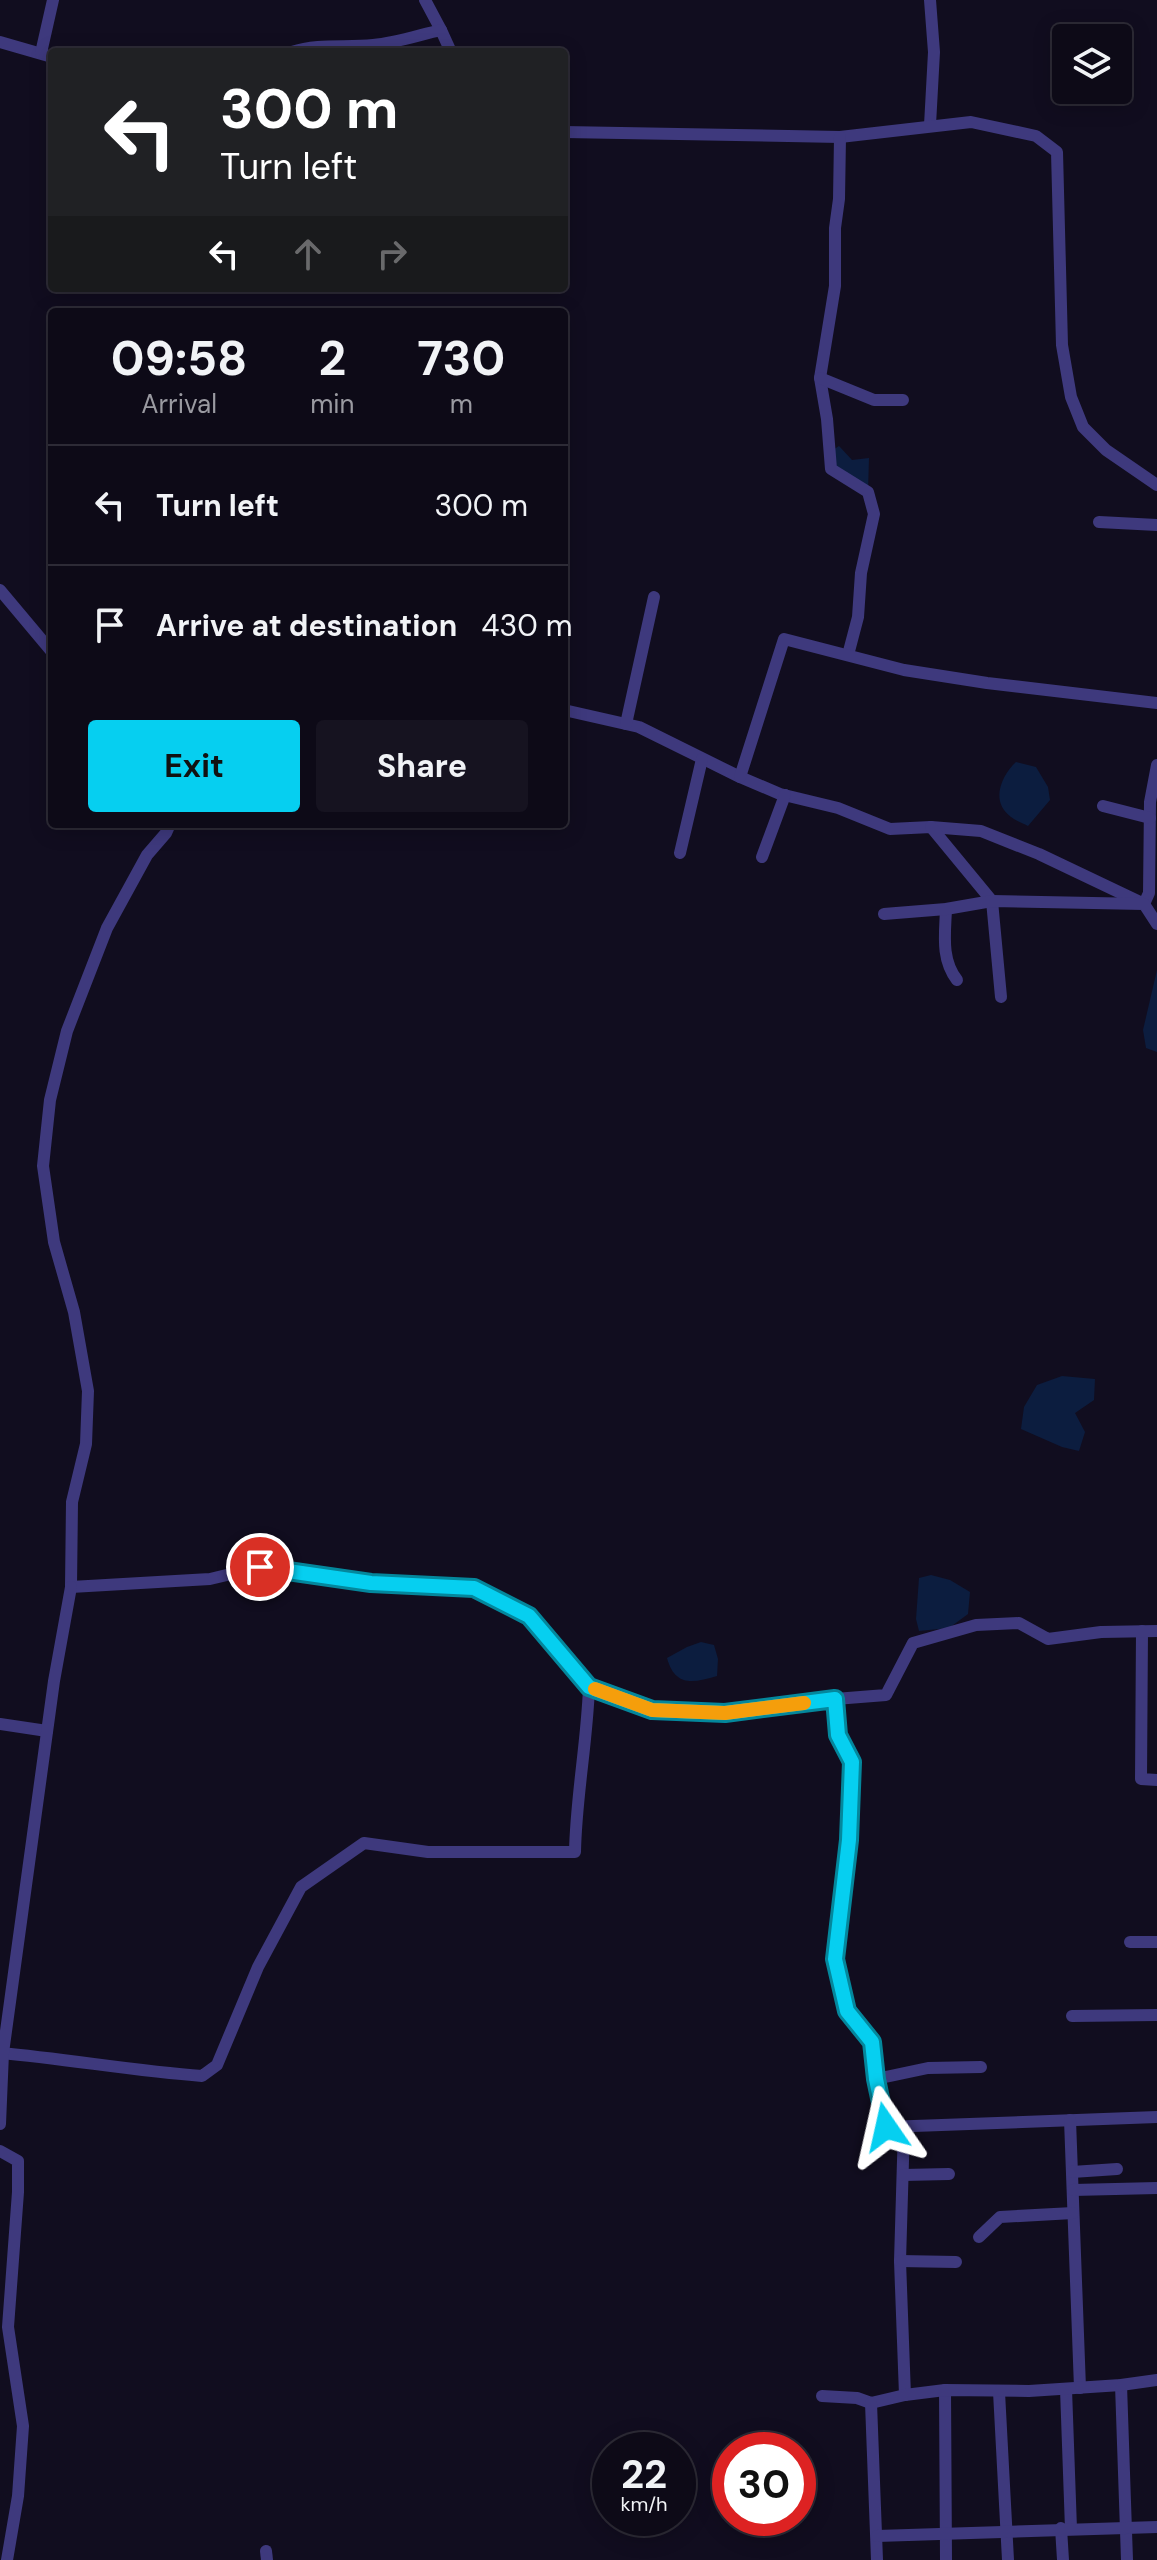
<!DOCTYPE html>
<html lang="en">
<head>
<meta charset="utf-8">
<style>
	:root { --surface:#0d0a17; --page:#161320; --text:#f1f3f6; --muted:#9a9aa1; --line:#2d2b36; --accent:#06cff0 }
	body { margin:0; font-family:"DM Sans",sans-serif; background:var(--page); color:var(--text); height:100vh; display:flex; flex-direction:column; font-size:30px; white-space:nowrap }
	* { box-sizing:border-box; margin:0 }
	p { font-size:26px; color:var(--muted) }
	.icon { flex:none; width:44px; height:44px; fill:none; stroke:currentColor; stroke-width:2; stroke-linecap:round; stroke-linejoin:round }
	.map { position:relative; flex:1; overflow:hidden }
	.side { position:absolute; left:48px; top:308px; width:520px; height:520px; display:flex; flex-direction:column; background:var(--surface); border-radius:8px; box-shadow:0 4px 20px #0003,0 0 0 2px var(--line) }
	.side>* { flex:none }
	.banner { position:absolute; left:48px; top:48px; width:520px; height:244px; border-radius:8px; box-shadow:0 4px 20px #0003,0 0 0 2px var(--line); background:#202124; color:#fff; overflow:hidden }
	.fabs { position:absolute; left:1052px; top:24px; display:grid; gap:16px }
	.fabs a { display:grid; place-items:center; width:80px; height:80px; border-radius:8px; background:var(--surface); box-shadow:0 4px 20px #0003,0 0 0 2px var(--line); font-size:40px }
	.speed { position:absolute; left:592px; top:2432px; display:flex; gap:16px; font-size:40px; font-weight:700; text-align:center }
	.speed>* { display:grid; place-content:center; width:104px; height:104px; border-radius:50%; background:var(--surface); box-shadow:0 4px 20px #0003,0 0 0 2px var(--line); line-height:1 }
	.speed small { font-size:20px; font-weight:400 }
	.speed .limit { border:12px solid #d22; background:#fff; color:#111 }
	.pin { position:absolute; display:grid; place-items:center; width:68px; height:68px; color:#fff; margin:-34px; border:4px solid #fff; border-radius:50%; box-shadow:0 2px 8px #0007 }
	.me { position:absolute; width:88px; margin:-44px; rotate:349deg; stroke-linejoin:round; filter:drop-shadow(0 0 6px #0008) }
	.turn { display:flex; align-items:center; gap:28px; height:168px; padding:0 40px; font-size:36px }
	.turn .icon { width:104px; height:104px; stroke-width:2.5 }
	.turn b { display:block; font-size:56px; line-height:68px }
	.lanes { display:flex; align-items:center; height:76px; padding:0 40px; background:#0003; justify-content:center; gap:40px; direction:ltr }
	.lanes .off { opacity:.35 }
	.eta { display:flex; justify-content:space-evenly; align-items:center; height:136px; text-align:center }
	.eta b { font-size:48px; font-weight:700; line-height:56px }
	.cta { display:flex; gap:16px; margin-top:auto; padding:16px 40px }
	.cta a { flex:1; height:92px; border-radius:8px; background:var(--accent); color:#111; font-size:32px; font-weight:700; line-height:92px; text-align:center }
	.cta a+a { background:var(--page); color:var(--text) }
	ul { padding:0; list-style:none }
	li { display:flex; align-items:center; gap:24px; height:120px; padding:0 40px; border-top:2px solid var(--line) }
	li div { flex:1 }
	li b { display:block; font-size:30px }
	li em { font-style:normal }
	.map>svg:first-child { display:block }
	.water { fill:#0c1d3f }
	.lines { fill:none; stroke-linecap:round; stroke-linejoin:round }
	.street { stroke:#3e397d; stroke-width:12 }
	.route-casing { stroke:#04879c; stroke-width:20 }
	.route { stroke:#06cff0; stroke-width:14 }
	.slow { stroke:#f59e0b; stroke-width:14 }
</style>
</head>
<body>
<div class="map">
<svg width="1157" height="2560" viewBox="0 0 1157 2560">
	<rect width="100%" height="100%" fill="#110d1f"/>
	<g class="water">
		<polygon points="839,446 852,460 869,458 868,492 857,491 825,455"/>
		<path d="M1016 762 1036 767 1048 787 1050 800 1028 826C1023 823 1016 821 1011 817 990 802 1001 776 1016 762Z"/>
		<polygon points="1157,970 1157,1052 1146,1048 1143,1030"/>
		<polygon points="1062,1376 1095,1379 1094,1400 1075,1413 1085,1432 1079,1451 1062,1447 1021,1429 1024,1407 1037,1385"/>
		<polygon points="931,1575 950,1580 970,1592 968,1614 949,1628 919,1631 916,1619 919,1578"/>
		<path d="M701 1642 714 1645 718 1659 717 1676C693 1683 675 1687 667 1658L687 1647Z"/>
	</g>
	<g class="lines">
		<g class="street">
			<polyline points="425,0 441,30"/>
			<polyline points="0,42 52,57"/>
			<path d="M292 52C319 43 346 48 373 45 396 43 419 35 441 30L451 52"/>
			<polyline points="41,53 53,0"/>
			<polyline points="930,125 934,52 930,0"/>
			<polyline points="564,132 840,137 971,122 1036,136 1057,152 1062,345 1071,397 1083,427 1106,450 1157,485"/>
			<polyline points="840,137 839,199 835,228 835,286 820,378 827,419 831,469 868,492 874,514 861,573 858,617 848,655"/>
			<polyline points="820,378 874,400 903,400"/>
			<polyline points="1099,522 1157,525"/>
			<polyline points="0,590 52,652"/>
			<polyline points="564,710 639,727 740,777 780,794 838,808 890,829 931,827 981,831 1039,854 1144,904 1149,893 1150,802 1157,765"/>
			<polyline points="626,724 654,597"/>
			<polyline points="740,777 784,639 904,670 987,683 1157,703"/>
			<polyline points="1103,806 1150,818"/>
			<polyline points="170,824 166,833 147,855 107,928 67,1031 50,1100 43,1166 54,1242 74,1312 88,1391 86,1444 72,1502 71,1587 210,1579 260,1567 371,1583 474,1588 529,1616 589,1687"/>
			<polyline points="931,827 992,901 1001,997"/>
			<polyline points="680,853 702,759"/>
			<polyline points="762,857 785,795"/>
			<path d="M946 909C945 935 941 959 957 980"/>
			<polyline points="884,914 946,909 992,901 1144,904 1157,924"/>
			<polyline points="1142,1631 1141,1779 1157,1780"/>
			<polyline points="835,1699 886,1695 913,1643 976,1625 1019,1623 1048,1639 1101,1632 1157,1631"/>
			<polyline points="0,1724 47,1731"/>
			<polyline points="1130,1942 1157,1942"/>
			<polyline points="1072,2016 1157,2015"/>
			<path d="M0 2053C68 2059 134 2071 202 2076L217 2065 258 1967 301 1887 364 1843 428 1852H575C576 1797 587 1743 589 1687L652 1710 725 1713 835 1699 838 1735 852 1762 849 1840 835 1959 847 2011 872 2042 876 2079 886 2127 1157 2117"/>
			<polyline points="876,2079 928,2068 981,2067"/>
			<polyline points="1070,2120 1080,2388"/>
			<polyline points="0,2124 3,2053 54,1681 71,1587"/>
			<polyline points="904,2127 900,2261 905,2395"/>
			<polyline points="0,2151 18,2161 18,2192 8,2327 23,2426 18,2496 7,2560"/>
			<polyline points="1072,2172 1117,2169"/>
			<polyline points="903,2175 949,2174"/>
			<polyline points="1073,2190 1157,2188"/>
			<polyline points="979,2237 1000,2217 1073,2213"/>
			<polyline points="900,2261 956,2262"/>
			<polyline points="1121,2385 1127,2560"/>
			<polyline points="1066,2389 1071,2529"/>
			<polyline points="945,2390 946,2560"/>
			<polyline points="999,2392 1008,2560"/>
			<polyline points="822,2396 857,2398 871,2403 905,2395 945,2390 1029,2391 1121,2385 1157,2380"/>
			<polyline points="871,2403 877,2560"/>
			<polyline points="1061,2528 1063,2560"/>
			<polyline points="877,2536 1157,2527"/>
			<polyline points="266,2551 267,2560"/>
		</g>
	</g>
	<g class="lines">
		<g class="route-casing">
			<polyline id="route" points="260,1567 371,1583 474,1588 529,1616 589,1687 652,1710 725,1713 835,1699 838,1735 852,1762 849,1840 835,1959 847,2011 872,2042 876,2079 886,2127"/>
		</g>
		<use href="#route" class="route"/>
		<polyline class="slow" points="595,1689 652,1710 725,1713 804,1703"/>
	</g>
</svg>
<div class="fabs">
<a><svg class="icon" aria-label="layers" viewBox="0 0 24 24"><path d="M12 4l9 5-9 5-9-5zM3 14l9 5 9-5"/></svg></a>
</div>
<div class="speed"><div>22<small>km/h</small></div><div class="limit">30</div></div>
<div class="pin" style="left:260px;top:1567px;background:#d93025"><svg class="icon" aria-label="arrive" viewBox="0 0 24 24"><path d="M6 21V4h12l-3 4 3 4H6"/></svg></div>
<svg class="me" style="left:886px;top:2127px" viewBox="-20 -20 40 40"><path d="M0-17L14 15 0 8-14 15z" fill="#06cff0" stroke="#fff" stroke-width="4"/></svg>
<div class="banner">
<div class="turn"><svg class="icon" aria-label="left" viewBox="0 0 24 24"><path d="M17 20v-9H6M10 6l-5 5 5 5"/></svg><div><b>300 m</b>Turn left</div></div>
<div class="lanes"><svg class="icon" aria-label="left" viewBox="0 0 24 24"><path d="M17 20v-9H6M10 6l-5 5 5 5"/></svg><svg class="icon off" aria-label="ahead" viewBox="0 0 24 24"><path d="M12 20V5M6 11l6-6 6 6"/></svg><svg class="icon off" aria-label="right" viewBox="0 0 24 24"><path d="M7 20v-9h11M14 6l5 5-5 5"/></svg></div>
</div>
<section class="side">
<div class="eta">
<div><b>09:58</b><p>Arrival</p></div>
<div><b>2</b><p>min</p></div>
<div><b>730</b><p>m</p></div>
</div>
<ul>
<li><svg class="icon" aria-label="left" viewBox="0 0 24 24"><path d="M17 20v-9H6M10 6l-5 5 5 5"/></svg><div><b>Turn left</b></div><em>300 m</em></li>
<li><svg class="icon" aria-label="arrive" viewBox="0 0 24 24"><path d="M6 21V4h12l-3 4 3 4H6"/></svg><div><b>Arrive at destination</b></div><em>430 m</em></li>
</ul>
<div class="cta"><a>Exit</a><a>Share</a></div>
</section>
</div>
</body>
</html>
